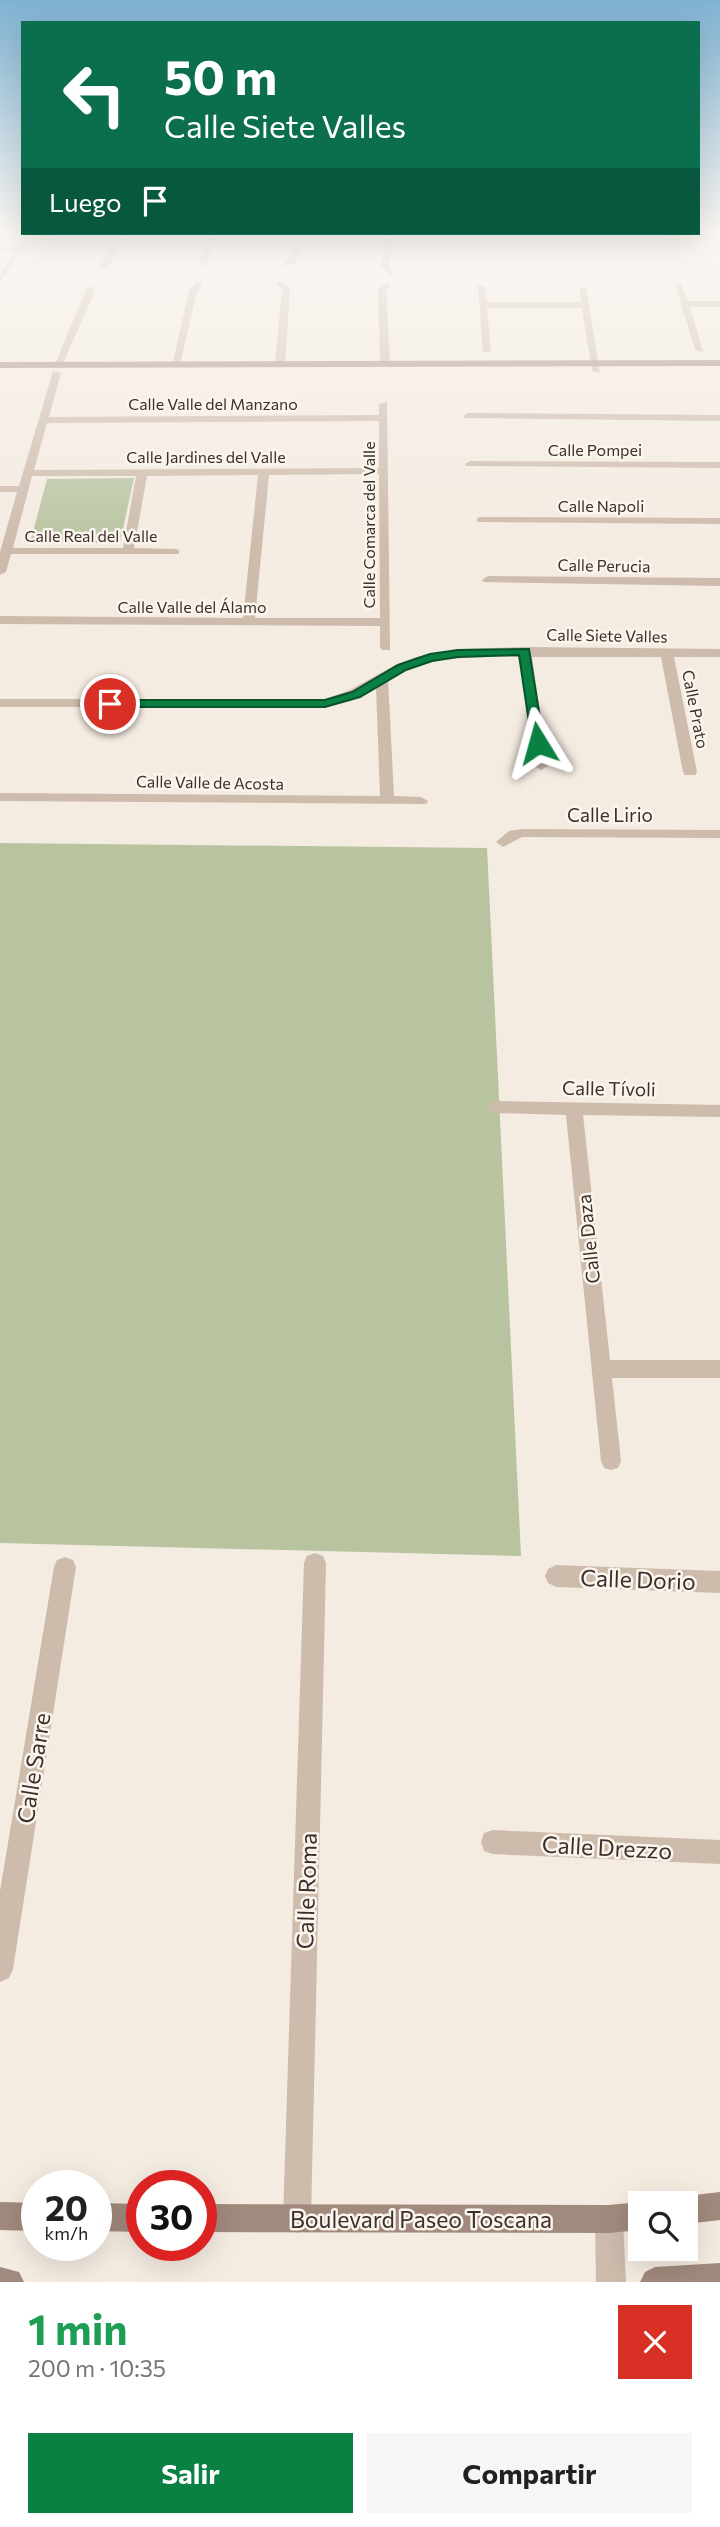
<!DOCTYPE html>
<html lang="es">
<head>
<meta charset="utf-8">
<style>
	:root { --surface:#fff; --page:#f6f6f6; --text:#202124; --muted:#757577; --accent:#0b8043 }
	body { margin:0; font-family:Commissioner,sans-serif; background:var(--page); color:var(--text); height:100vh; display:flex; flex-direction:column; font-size:26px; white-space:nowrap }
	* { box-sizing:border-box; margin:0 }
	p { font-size:23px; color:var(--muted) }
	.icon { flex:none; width:38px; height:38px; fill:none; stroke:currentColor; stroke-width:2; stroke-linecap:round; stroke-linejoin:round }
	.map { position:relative; height:2282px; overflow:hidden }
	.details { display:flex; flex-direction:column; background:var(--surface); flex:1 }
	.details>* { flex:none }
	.banner { position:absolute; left:21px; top:21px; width:679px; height:214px; border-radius:0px; box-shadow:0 7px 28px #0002; background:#0b6e4f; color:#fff; overflow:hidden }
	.controls { position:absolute; left:628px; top:2191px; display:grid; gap:14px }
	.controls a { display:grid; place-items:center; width:70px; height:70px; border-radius:0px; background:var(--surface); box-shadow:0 7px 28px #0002; font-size:35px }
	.speed { position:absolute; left:21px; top:2170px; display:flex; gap:14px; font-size:35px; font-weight:700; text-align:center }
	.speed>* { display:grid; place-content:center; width:91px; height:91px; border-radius:50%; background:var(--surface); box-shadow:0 7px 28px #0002; line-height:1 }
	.speed small { font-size:18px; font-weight:400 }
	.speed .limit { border:10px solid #d22; background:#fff; color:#111 }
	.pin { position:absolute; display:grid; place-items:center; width:60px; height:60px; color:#fff; margin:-30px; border:4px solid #fff; border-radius:50%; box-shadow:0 2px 7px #0007 }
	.me { position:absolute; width:77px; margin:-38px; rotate:352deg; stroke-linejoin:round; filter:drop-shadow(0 0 5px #0008) }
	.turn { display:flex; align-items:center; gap:24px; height:147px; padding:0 28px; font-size:32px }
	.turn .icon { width:91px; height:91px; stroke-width:2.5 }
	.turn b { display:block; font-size:49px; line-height:60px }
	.then { display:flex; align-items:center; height:66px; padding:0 28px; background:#0003; gap:14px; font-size:26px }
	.round { display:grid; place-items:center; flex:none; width:74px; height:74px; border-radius:0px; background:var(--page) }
	.overview { display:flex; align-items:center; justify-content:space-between; height:119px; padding:0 28px }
	h1 { font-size:42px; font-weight:700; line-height:52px; color:#1e9e55 }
	.action { display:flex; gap:14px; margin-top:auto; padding:14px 28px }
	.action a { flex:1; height:80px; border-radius:0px; background:var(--accent); color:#fff; font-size:28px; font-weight:700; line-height:80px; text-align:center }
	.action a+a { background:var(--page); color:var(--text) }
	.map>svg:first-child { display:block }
	.green { fill:#b8c4a0 }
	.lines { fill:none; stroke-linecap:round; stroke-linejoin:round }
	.street { fill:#cdbbac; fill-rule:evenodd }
	.secondary { fill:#a18a7d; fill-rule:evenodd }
	.route { fill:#0b8043; stroke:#07532c; stroke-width:2 }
	.labels { text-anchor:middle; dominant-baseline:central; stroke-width:5; stroke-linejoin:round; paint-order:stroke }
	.far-street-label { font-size:16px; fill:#3b302b; stroke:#fbf5ee }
	.street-label { font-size:19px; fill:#3b302b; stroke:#fbf5ee }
	.near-street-label { font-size:23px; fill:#3b302b; stroke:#fbf5ee }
</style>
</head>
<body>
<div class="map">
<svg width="720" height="2282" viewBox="0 0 720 2282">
	<rect width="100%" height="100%" fill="#f4ebe1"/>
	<g class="green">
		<polygon points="134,478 120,543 30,543 47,479"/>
		<polygon points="0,843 487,848 521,1556 0,1543"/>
	</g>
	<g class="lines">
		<g class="street">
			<polygon points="27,233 35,233 0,283 0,274 15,251 0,251 0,247 18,247"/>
			<polygon points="121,233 129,233 108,267 97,269"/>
			<polygon points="211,233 219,233 207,259 209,263 205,266 199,259"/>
			<polygon points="297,233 305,233 296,263 284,265 284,261 289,260"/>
			<polygon points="387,233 395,233 389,267 394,272 390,275 381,267"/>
			<polygon points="280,281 290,289 285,364 280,367 275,364 282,290 276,284"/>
			<polygon points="196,282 203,284 197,291 180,365 172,367 189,290"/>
			<polygon points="387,283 391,286 386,289 390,363 385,366 380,363 378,288"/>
			<polygon points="675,284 681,284 688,301 720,301 720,307 690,307 703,352 695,350"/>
			<polygon points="478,285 485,287 487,302 581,302 579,288 586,286 600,373 592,371 582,308 487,308 491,351 483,353"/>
			<polygon points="90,286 95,292 62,365 54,367 86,289"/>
			<path d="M53 371 61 373 49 417 379 415V404L387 402 390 650H382L380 647V626L0 624V616L243 618 258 475 147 476 134 548 175 549 179 550V554H11L6 572 0 575V552L17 492H0V486H19ZM379 421V468L34 470 47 423ZM379 474 380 618H255L269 475ZM32 476H136L123 548H13Z"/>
			<polygon points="468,413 720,415 720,421 464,418 463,416"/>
			<polygon points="470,461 720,462 720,468 466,466 465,464"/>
			<polygon points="481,517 720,518 720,524 477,522 477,518"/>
			<polygon points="488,576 720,578 720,586 484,582 482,580"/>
			<path d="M525 647 720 649V657H674L697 772 695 775H685L683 772 661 657H532L548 766 541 770 534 766 520 657C473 657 430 655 388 679L394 796 421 797 428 801 426 804 0 801V793L380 796 376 686 350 700 325 707H0V699H325L350 690 395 665 416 657 458 649Z"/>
			<polygon points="522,829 720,830 720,838 522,837 503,847 496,842 509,831"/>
			<polygon points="497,1101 720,1105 720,1117 583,1115 610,1360 720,1360 720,1378 612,1378 621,1461 618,1468 611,1470 604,1468 601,1461 566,1115 497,1113 491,1112 488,1107 491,1102"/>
			<polygon points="315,1553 323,1556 326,1563 311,2219 307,2229 297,2233 287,2229 283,2219 304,1563 307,1556"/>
			<polygon points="65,1557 73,1560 76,1567 13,1969 9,1978 0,1982 0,1891 54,1567 57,1560"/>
			<polygon points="556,1565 720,1571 720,1593 556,1587 548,1583 545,1576 548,1569"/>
			<polygon points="493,1830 720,1840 720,1864 493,1854 484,1851 481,1842 484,1833"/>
			<polygon points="609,2205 619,2209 623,2219 626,2282 596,2282 595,2219 599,2209"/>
		</g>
		<g class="secondary">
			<polygon points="720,360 720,366 0,368 0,362"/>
			<polygon points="720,2192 720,2220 686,2224 686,2203 675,2203 676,2200 686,2196"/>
			<polygon points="0,2202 37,2203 37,2231 0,2230"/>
			<polygon points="640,2202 644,2203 640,2203 640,2230 609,2233 201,2232 201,2204 609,2205"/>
			<polygon points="96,2203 142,2204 142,2232 96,2231"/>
			<polygon points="720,2263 720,2282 640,2282 645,2272 655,2267"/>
			<polygon points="0,2267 19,2272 24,2282 0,2282"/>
		</g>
	</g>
	<linearGradient id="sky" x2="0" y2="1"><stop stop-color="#7eb2d2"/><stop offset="0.42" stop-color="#faf6f2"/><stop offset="1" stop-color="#faf6f2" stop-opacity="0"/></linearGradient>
	<rect width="720" height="550" fill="url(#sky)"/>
	<polygon class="route" points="529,649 544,743 538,747 532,743 519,655 458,657 432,661 406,670 360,697 325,707 110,707 104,704 110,700 325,700 352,692 398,665 430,654 458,650"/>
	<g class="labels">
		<g class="far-street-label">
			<text x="213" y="403">Calle Valle del Manzano</text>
			<text x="595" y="449">Calle Pompei</text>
			<text x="206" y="456">Calle Jardines del Valle</text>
			<text x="601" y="505">Calle Napoli</text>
			<text transform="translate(368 525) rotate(-90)">Calle Comarca del Valle</text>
			<text x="91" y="535">Calle Real del Valle</text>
			<text transform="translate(604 565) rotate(1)">Calle Perucia</text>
			<text x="192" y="606">Calle Valle del Álamo</text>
			<text transform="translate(607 635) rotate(1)">Calle Siete Valles</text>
			<text transform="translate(696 709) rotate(79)">Calle Prato</text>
			<text transform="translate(210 782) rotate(1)">Calle Valle de Acosta</text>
		</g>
		<g class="street-label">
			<text x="610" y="814">Calle Lirio</text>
			<text transform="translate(609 1088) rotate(1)">Calle Tívoli</text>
			<text transform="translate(588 1239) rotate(-96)">Calle Daza</text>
		</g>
		<g class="near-street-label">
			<text transform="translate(638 1579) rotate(2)">Calle Dorio</text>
			<text transform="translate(33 1768) rotate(-81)">Calle Sarre</text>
			<text transform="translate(607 1847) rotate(3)">Calle Drezzo</text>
			<text transform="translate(306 1891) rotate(-88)">Calle Roma</text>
			<text x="421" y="2219">Boulevard Paseo Toscana</text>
		</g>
	</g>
</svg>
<div class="controls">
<a><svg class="icon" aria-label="search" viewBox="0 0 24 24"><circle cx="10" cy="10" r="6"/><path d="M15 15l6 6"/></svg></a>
</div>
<div class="speed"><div>20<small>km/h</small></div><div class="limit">30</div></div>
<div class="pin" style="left:110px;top:704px;background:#d93025"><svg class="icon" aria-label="arrive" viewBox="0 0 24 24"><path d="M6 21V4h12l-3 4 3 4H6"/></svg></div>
<svg class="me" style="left:538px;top:743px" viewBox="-20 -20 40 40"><path d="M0-17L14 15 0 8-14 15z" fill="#0b8043" stroke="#fff" stroke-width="4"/></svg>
<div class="banner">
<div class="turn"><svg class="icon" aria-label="left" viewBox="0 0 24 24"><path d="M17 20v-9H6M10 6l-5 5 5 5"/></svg><div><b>50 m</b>Calle Siete Valles</div></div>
<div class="then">Luego<svg class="icon" aria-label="arrive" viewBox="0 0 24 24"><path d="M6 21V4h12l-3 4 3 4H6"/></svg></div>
</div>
</div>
<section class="details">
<div class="overview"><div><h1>1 min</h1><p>200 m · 10:35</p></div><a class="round" style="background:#d93025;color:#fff"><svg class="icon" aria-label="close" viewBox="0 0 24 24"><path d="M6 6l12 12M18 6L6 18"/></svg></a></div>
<div class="action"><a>Salir</a><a>Compartir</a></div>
</section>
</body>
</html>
